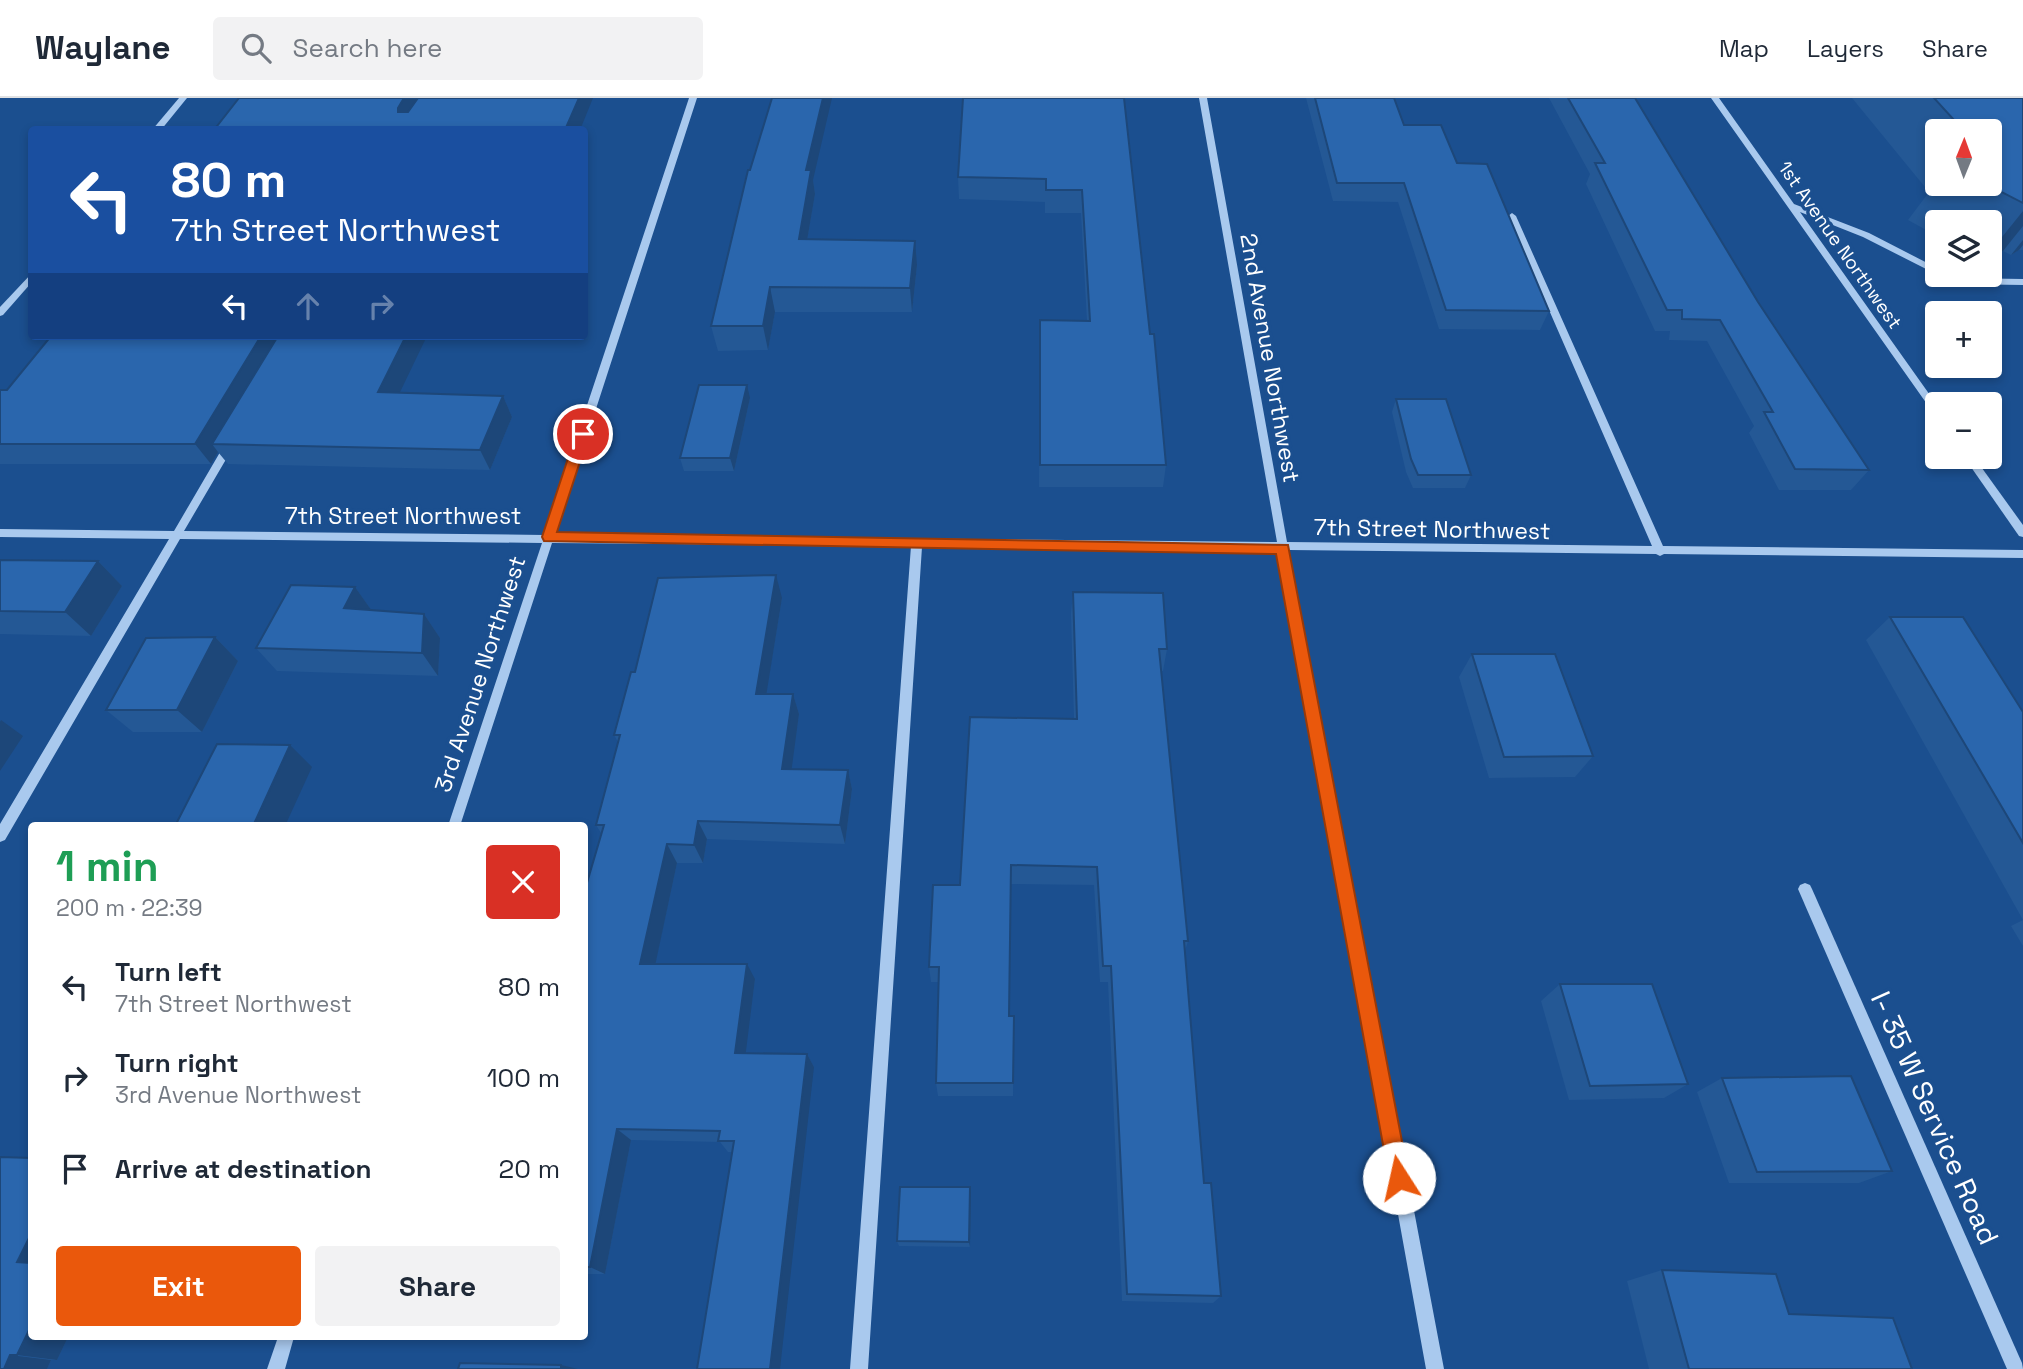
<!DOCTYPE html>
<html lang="en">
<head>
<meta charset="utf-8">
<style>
	:root { --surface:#fff; --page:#f2f2f3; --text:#1f2937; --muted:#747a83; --line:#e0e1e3; --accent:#ea580c }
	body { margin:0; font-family:"Space Grotesk",sans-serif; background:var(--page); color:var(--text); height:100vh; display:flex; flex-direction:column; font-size:26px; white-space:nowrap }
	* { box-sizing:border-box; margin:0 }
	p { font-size:23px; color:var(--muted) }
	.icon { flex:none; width:38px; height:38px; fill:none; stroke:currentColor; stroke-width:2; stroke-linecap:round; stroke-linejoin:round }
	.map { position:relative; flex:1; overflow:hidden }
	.details { position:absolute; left:28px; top:724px; width:560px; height:518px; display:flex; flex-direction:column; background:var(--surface); border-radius:7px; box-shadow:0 4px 10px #0003 }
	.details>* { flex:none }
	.banner { position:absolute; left:28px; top:28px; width:560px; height:214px; border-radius:7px; box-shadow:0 4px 10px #0003; background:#1a4fa0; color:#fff; overflow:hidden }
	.needle { width:46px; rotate:1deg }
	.buttons { position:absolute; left:1925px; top:21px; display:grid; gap:14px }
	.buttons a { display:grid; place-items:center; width:77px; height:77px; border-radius:7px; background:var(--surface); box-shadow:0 4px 10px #0003; font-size:35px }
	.pin { position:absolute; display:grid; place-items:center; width:60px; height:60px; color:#fff; margin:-30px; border:4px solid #fff; border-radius:50%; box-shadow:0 2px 7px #0007 }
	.me { position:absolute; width:77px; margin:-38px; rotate:350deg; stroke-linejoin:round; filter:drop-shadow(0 0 5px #0008) }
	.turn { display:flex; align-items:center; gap:24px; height:147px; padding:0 28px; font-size:32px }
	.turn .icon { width:91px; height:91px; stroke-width:2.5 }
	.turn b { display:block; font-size:49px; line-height:60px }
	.lanes { display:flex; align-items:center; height:66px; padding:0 28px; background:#0003; justify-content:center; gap:35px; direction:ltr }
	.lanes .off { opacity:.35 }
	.round { display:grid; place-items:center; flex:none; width:74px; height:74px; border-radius:7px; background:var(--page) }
	.summary { display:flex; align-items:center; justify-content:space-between; height:119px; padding:0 28px }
	h1 { font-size:42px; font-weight:800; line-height:52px; color:#1e9e55 }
	.button { display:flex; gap:14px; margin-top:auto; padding:14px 28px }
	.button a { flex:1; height:80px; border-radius:7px; background:var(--accent); color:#fff; font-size:28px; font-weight:800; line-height:80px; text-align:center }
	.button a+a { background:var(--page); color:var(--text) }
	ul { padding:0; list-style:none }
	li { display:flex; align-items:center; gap:21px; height:91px; padding:0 28px }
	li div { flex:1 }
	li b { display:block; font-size:26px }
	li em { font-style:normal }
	header { display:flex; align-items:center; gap:42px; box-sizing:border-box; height:98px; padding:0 35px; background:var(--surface); border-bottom:2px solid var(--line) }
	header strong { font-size:33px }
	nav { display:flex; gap:38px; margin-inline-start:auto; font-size:24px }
	.search { width:490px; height:63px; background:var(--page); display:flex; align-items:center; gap:18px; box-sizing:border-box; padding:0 24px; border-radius:7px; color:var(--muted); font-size:26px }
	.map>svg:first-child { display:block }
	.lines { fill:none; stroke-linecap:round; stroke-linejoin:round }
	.minor { fill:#a9c9ee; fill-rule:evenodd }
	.wall { fill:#245895; fill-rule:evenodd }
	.shaded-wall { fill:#1d4779 }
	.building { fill:#2a66ad; stroke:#1d4779; stroke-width:2 }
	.route { fill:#ea580c; stroke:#983908; stroke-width:2 }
	.labels { text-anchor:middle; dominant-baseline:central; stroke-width:7; stroke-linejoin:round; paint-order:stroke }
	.far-street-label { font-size:19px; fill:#fff; stroke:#1b4f8f }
	.street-label { font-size:23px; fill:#fff; stroke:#1b4f8f }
	.near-street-label { font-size:28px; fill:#fff; stroke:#1b4f8f }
</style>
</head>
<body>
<header>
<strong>Waylane</strong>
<div class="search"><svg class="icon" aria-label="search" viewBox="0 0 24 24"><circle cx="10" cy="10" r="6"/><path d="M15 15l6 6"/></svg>Search here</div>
<nav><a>Map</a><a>Layers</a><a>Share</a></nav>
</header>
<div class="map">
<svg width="2023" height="1271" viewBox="0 0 2023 1271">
	<rect width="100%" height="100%" fill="#1b4f8f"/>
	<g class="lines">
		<g class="minor">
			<polygon points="179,0 187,0 161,32 152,32"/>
			<polygon points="689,0 697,0 555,437 1277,444 1199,0 1207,0 1287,444 1652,448 1508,118 1512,115 1516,118 1663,448 2023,452 2023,460 1664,456 1660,458 1656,456 1289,452 1444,1271 1426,1271 1278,452 922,449 868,1271 850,1271 911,448 552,445 460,728 448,728 542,445 180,441 5,742 0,744 0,726 169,441 0,439 0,431 174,433 226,344 230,343 235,346 184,433 544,437"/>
			<polygon points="1711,0 1719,0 1794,106 1869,135 1937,170 1937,176 1934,175 1863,139 1800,114 1937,307 1937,317 1934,316"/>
			<polygon points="32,175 32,184 3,217 0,218 0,209"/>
			<polygon points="1941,177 1951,177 1959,180 2023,181 2023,187 1957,186"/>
			<polygon points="1964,359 1974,359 2023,427 2023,439 2019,438"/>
			<polygon points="1805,785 1810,787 1812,791 2022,1265 2023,1271 2007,1271 1798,791 1800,787"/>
			<polygon points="278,1239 294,1239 285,1271 267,1271"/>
		</g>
	</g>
	<g class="wall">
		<polygon points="1124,0 1150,236 1166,367 1163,389 1039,389 1040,222 1087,223 1081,115 1045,115 1045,104 959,101 958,79"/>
		<polygon points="1306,0 1394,0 1404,27 1457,65 1549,213 1540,232 1439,231 1398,104 1333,103"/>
		<polygon points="1549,0 1635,0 1758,204 1869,372 1851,392 1779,392 1749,335 1754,328 1707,243 1669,242 1670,233 1655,233 1586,86 1590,76"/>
		<path d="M1852 0H2023V152H2019L2011 157 2003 153 1990 160V124H1937V138L1908 122 1929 94ZM1937 33H1990V86H1937Z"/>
		<polygon points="813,82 815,96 807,142 917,167 912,214 775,214 768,252 718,253 711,228"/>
		<polygon points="0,292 400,295 503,298 512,319 490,372 228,366 218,354 211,366 0,366"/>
		<polygon points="750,300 734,373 684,373 680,360"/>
		<polygon points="1396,301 1471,377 1465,390 1413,390 1406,374 1392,314"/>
		<polygon points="0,462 98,463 122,488 91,538 0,536"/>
		<polygon points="355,489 372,513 424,516 440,540 438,578 277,573 256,550"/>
		<polygon points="1073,494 1167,551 1163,573 1161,573 1188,843 1185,853 1204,1085 1221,1198 1213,1205 1122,1203 1108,884 1100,884 1094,787 1011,786 1009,918 1014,918 1013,998 938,998 936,985 939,884 931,884 929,869 960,787 1074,621 1071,516"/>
		<polygon points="782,500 766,596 793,596 799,616 791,671 848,672 852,691 845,746 707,741 703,765 677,765 655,866 755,881 745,955 807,956 814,969 732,1054 728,1054 720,1044 631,1042 605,1176 584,1176 584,795 601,735 596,727 618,644 614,637 635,574"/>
		<polygon points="1890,519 2023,614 2023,848 2011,828 2023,822 1866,542"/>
		<polygon points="215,539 238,563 202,634 133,634 106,612"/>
		<polygon points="1472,556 1593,658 1575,679 1489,680 1459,579"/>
		<polygon points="1560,886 1688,986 1664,1000 1569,1002 1541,903"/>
		<polygon points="1722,980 1892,1073 1859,1085 1729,1085 1697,994"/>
		<polygon points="971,1095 970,1149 899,1148 897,1143"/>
		<polygon points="1662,1172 1789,1216 1912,1271 1649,1271 1627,1183"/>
		<polygon points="32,1239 68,1239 57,1262 51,1262 47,1271 0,1271"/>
	</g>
	<g class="shaded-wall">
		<polygon points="404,0 423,0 407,31 398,14 398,10"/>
		<polygon points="579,0 593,0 580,32 565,32"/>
		<polygon points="823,0 832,0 813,82 815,96 803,166 799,141 806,72"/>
		<polygon points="2023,113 2023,128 2003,153 1990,160 1990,154"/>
		<polygon points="2023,142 2023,147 2019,152 2011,157"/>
		<polygon points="915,143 917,167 912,214 910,190"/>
		<polygon points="770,189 775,214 768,252 763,228"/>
		<polygon points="261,238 287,238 212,346 218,354 211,366 195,346"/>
		<polygon points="406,238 427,238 390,315 378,294"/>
		<polygon points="747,287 750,300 734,373 730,360"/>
		<polygon points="503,298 512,319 490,372 480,352"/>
		<polygon points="98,463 122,488 91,538 65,514"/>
		<polygon points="776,477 782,500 763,617 756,596"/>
		<polygon points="355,489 372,513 344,510"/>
		<polygon points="424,516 440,540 438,578 422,555"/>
		<polygon points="215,539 238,563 202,634 177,612"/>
		<polygon points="793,596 799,616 789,691 782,671"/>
		<polygon points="1,622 23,638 0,673 0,624"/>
		<polygon points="290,647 312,669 285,728 253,728"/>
		<polygon points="848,672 852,691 845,746 840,727"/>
		<polygon points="698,723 707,741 703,765 694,747"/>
		<polygon points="667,746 677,765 652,882 640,866"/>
		<polygon points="747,866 755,881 744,969 735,955"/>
		<polygon points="807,956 814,969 780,1271 770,1271"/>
		<polygon points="617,1031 631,1042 605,1176 590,1169"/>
		<polygon points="970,1089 971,1095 970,1149 969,1144"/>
		<polygon points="32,1134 32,1167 17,1164"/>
		<polygon points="32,1226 32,1239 68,1239 57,1262 17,1257"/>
		<polygon points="10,1257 51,1262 47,1271 4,1271"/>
		<polygon points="561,1267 578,1271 561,1271"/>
	</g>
	<g class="building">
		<polygon points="239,0 404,0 398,10 398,14 408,14 418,0 579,0 565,32 214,32"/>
		<polygon points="772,0 823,0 806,72 811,72 799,141 915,143 910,190 770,189 763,228 711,228 748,72 750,72"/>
		<polygon points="963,0 1124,0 1150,236 1154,236 1166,367 1040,367 1040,222 1090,223 1082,92 1046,92 1046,81 958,79"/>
		<polygon points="1315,0 1394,0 1404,27 1441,27 1457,65 1487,66 1549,213 1446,212 1404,85 1337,85"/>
		<polygon points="1568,0 1635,0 1758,204 1869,372 1795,371 1764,314 1773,314 1720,222 1682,221 1682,212 1667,212 1595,65 1605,65"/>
		<polygon points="1934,0 2023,0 2023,105 1986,86 1990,86 1990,33 1964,33"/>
		<polygon points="51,238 261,238 195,346 0,346 0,292 7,292"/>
		<polygon points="278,238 406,238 378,294 503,298 480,352 212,346"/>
		<polygon points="699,287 747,287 730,360 680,360"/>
		<polygon points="1396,301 1446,301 1471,377 1418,377 1411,361"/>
		<polygon points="0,462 98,463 65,514 0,513"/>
		<polygon points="776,477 756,596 793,596 782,671 848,672 840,727 698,723 694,747 667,746 640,866 747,866 735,955 807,956 770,1271 697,1271 734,1043 718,1043 720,1033 617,1031 590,1169 584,1169 584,795 604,727 596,727 620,637 614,637 631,574 635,574 658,480"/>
		<polygon points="291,487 355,489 344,510 424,516 422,555 256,550"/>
		<polygon points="1073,494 1163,495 1167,551 1159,551 1188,843 1184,843 1204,1085 1211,1085 1221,1198 1127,1196 1111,868 1103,868 1097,769 1011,767 1009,918 1014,918 1013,985 936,985 939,869 929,869 933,787 960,787 970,619 1077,621"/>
		<polygon points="1890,519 1963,519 2023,614 2023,745"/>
		<polygon points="215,539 177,612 106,612 146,540"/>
		<polygon points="1472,556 1555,556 1593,658 1504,659"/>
		<polygon points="217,646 290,647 253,728 175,728"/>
		<polygon points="1560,886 1652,886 1688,986 1590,988"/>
		<polygon points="1851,978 1892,1073 1757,1074 1722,980"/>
		<polygon points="0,1059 32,1060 32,1134 17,1164 32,1165 32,1226 17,1257 10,1257 4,1271 0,1271"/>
		<polygon points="900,1089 970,1089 969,1144 897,1143"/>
		<polygon points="1662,1172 1776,1176 1789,1216 1893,1220 1912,1271 1689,1271"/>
		<polygon points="460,1265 561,1267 561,1271 458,1271"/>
	</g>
	<polygon class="route" points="583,331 589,336 557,434 1288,447 1409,1080 1406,1087 1399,1090 1392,1087 1389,1080 1276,456 544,443 542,439 576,336"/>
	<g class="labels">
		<g class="far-street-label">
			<text transform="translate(1840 147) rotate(55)">1st Avenue Northwest</text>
		</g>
		<g class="street-label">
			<text transform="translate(1270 260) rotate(80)">2nd Avenue Northwest</text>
			<text x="403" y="418">7th Street Northwest</text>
			<text transform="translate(1432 431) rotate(1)">7th Street Northwest</text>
			<text transform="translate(480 576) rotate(-72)">3rd Avenue Northwest</text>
		</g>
		<g class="near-street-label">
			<text transform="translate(1935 1020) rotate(66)">I- 35 W Service Road</text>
		</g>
	</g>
</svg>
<div class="buttons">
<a><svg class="needle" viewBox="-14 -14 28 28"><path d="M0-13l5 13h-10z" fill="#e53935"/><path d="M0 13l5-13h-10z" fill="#747a83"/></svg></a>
<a><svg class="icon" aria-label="layers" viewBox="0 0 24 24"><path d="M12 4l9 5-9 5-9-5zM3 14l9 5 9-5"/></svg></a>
<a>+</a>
<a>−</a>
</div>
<div class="pin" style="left:583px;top:336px;background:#d93025"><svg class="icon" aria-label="arrive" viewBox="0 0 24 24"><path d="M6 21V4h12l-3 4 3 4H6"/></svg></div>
<svg class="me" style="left:1399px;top:1080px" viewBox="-20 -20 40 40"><circle r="19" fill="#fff"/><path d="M0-13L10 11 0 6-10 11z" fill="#ea580c"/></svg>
<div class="banner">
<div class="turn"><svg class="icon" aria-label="left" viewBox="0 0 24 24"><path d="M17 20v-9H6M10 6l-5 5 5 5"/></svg><div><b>80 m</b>7th Street Northwest</div></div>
<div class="lanes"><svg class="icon" aria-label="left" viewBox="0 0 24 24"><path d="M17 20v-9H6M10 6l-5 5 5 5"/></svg><svg class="icon off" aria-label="ahead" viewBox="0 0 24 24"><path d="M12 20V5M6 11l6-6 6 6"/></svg><svg class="icon off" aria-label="right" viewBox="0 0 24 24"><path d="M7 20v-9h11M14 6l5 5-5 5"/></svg></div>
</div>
<section class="details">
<div class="summary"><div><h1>1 min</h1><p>200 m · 22:39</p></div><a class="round" style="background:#d93025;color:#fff"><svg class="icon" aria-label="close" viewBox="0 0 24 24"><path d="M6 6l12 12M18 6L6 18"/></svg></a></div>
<ul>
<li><svg class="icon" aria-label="left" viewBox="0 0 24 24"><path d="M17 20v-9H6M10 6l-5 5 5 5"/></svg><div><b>Turn left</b><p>7th Street Northwest</p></div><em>80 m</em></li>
<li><svg class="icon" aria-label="right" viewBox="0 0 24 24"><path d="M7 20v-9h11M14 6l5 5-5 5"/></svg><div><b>Turn right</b><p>3rd Avenue Northwest</p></div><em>100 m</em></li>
<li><svg class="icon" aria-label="arrive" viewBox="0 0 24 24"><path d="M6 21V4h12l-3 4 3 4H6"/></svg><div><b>Arrive at destination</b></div><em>20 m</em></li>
</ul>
<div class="button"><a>Exit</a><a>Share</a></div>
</section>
</div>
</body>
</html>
